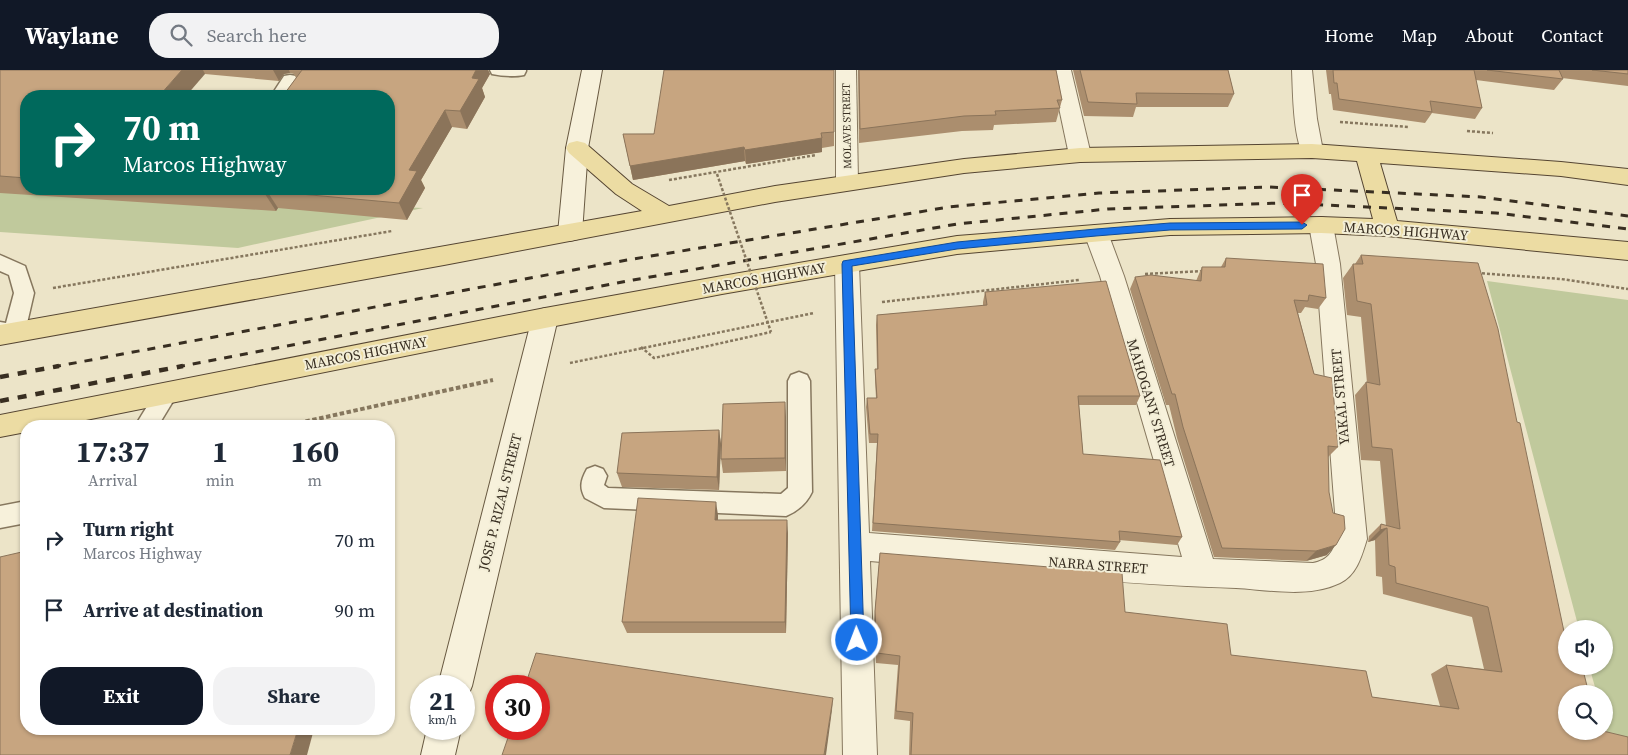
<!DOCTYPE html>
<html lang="en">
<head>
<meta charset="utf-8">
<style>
	:root { --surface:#fff; --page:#f2f2f3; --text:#1f2937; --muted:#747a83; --accent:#111827 }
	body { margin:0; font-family:"Source Serif 4",serif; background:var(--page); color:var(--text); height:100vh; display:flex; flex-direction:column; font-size:19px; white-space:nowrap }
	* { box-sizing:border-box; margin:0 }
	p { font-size:16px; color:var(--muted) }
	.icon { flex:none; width:28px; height:28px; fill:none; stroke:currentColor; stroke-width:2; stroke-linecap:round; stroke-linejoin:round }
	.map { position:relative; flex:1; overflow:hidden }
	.side { position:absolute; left:20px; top:350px; width:375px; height:315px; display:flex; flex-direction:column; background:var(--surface); border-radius:20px; box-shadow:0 1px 4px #0004 }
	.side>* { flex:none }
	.hud { position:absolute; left:20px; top:20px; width:375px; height:105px; border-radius:20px; box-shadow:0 1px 4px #0004; background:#00695c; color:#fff; overflow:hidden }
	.buttons { position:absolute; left:1558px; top:550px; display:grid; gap:10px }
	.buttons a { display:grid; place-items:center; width:55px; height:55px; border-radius:50%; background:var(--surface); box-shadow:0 1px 4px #0004; font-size:25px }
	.speed { position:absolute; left:410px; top:605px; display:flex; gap:10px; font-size:25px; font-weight:700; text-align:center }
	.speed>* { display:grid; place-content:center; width:65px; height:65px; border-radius:50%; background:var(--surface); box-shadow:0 1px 4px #0004; line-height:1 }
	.speed small { font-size:12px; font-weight:400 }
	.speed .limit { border:8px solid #d22; background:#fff; color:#111 }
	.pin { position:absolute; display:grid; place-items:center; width:42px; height:42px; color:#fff; margin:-51px -21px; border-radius:50% 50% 50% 0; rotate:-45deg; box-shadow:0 0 5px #0007 }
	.pin .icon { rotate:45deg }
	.me { position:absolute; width:55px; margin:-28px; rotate:359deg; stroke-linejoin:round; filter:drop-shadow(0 0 4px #0008) }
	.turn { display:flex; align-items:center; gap:18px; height:105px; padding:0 20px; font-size:22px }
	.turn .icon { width:65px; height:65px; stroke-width:2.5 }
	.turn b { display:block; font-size:35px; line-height:42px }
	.eta { display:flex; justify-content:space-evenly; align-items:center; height:85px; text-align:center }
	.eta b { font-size:30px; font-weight:700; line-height:35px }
	.cta { display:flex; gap:10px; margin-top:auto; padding:10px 20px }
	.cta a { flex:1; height:58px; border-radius:20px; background:var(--accent); color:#fff; font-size:20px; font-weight:700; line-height:58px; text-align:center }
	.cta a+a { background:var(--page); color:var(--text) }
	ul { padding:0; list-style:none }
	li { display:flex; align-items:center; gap:15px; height:70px; padding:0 20px }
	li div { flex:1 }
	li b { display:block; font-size:19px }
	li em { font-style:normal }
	header { display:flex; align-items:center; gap:30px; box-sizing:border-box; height:70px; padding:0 25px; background:var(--accent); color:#fff }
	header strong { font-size:24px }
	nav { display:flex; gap:28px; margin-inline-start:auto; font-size:18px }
	.search { width:350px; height:45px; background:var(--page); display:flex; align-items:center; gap:12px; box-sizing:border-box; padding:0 18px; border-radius:20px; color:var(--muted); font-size:19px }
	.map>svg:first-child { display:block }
	.green { fill:#c0c99c }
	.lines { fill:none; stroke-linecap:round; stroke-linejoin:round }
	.lane-casing { stroke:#86775e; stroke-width:3 }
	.street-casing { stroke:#86775e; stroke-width:2 }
	.secondary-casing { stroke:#685941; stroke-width:2 }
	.primary-casing { stroke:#554532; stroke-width:2 }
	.path-far1 { stroke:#86775e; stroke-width:2.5; stroke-dasharray:3 2; stroke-linecap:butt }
	.path { stroke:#86775e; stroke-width:4; stroke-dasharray:4.5 2.5; stroke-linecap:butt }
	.lane { fill:#f7f1db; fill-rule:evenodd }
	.street { fill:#f7f1db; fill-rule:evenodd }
	.secondary { fill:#f7f1db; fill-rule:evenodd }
	.primary { fill:#ecdca3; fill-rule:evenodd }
	.rail-far1 { stroke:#382e21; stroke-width:3; stroke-dasharray:8 8; stroke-linecap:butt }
	.rail { stroke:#382e21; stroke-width:4.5; stroke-dasharray:9 9; stroke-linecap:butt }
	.path-bridge { stroke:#86775e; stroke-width:2.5; stroke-dasharray:3 2; stroke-linecap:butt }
	.wall { fill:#ab8e6e; fill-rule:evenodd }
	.shaded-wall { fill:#8b745a }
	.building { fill:#c7a580; stroke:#8b745a }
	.route { fill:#1a73e8; stroke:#114b97 }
	.labels { text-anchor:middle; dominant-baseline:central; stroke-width:4; stroke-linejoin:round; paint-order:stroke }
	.far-street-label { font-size:11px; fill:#382e21; stroke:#f3eed7 }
	.street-label { font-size:14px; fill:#382e21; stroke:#f3eed7 }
</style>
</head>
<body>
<header>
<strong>Waylane</strong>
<div class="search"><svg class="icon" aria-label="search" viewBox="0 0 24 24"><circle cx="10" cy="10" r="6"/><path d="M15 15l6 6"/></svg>Search here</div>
<nav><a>Home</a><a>Map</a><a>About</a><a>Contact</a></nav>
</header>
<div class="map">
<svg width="1628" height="685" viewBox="0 0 1628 685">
	<rect width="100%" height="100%" fill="#ece4c8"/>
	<g class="green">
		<polygon points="0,119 423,138 238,178 0,162"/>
		<polygon points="1487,211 1628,230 1628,685 1613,685 1604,650 1604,624 1597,624 1589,596 1604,596 1604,559 1579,559"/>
	</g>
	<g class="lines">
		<g class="lane-casing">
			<g id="lane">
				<path d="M490 0H526V1L524 5C514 7 502 6 492 4Z"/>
				<polygon points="290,5 296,6 298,10 287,26 271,26 284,6"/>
				<polygon points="0,185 25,196 34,223 25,262 21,268 14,270 0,268 0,252 6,253 14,223 9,205 0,201"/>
				<path d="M799 302 807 305 810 311 812 422C807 433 798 441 786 446L604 438 585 428C579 417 581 410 587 399L595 396 603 399 607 406 604 415 608 418 781 424 788 418V311L791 305Z"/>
				<polygon points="167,314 175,317 178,323 158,356 135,356 159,317"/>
				<polygon points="26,431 26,453 0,458 0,436"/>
			</g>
		</g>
		<g class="street-casing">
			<g id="street">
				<polygon points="836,0 856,0 858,112 855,117 847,120 839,117 836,112"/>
				<polygon points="1051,0 1071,0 1091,85 1088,90 1080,92 1072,90 1069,85"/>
				<path d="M1292 0H1312L1317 49 1323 81 1320 86 1312 88 1304 86C1293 68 1293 22 1292 0Z"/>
				<path d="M1321 147 1329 149 1333 155 1340 194 1367 469C1362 485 1357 505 1340 513 1309 528 1270 520 1236 518 1114 514 992 501 870 491L877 685H843L835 194 838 188 847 185 856 188 859 194 869 463 1182 487 1100 206 1084 163 1088 157 1096 155 1104 157 1108 163 1124 206 1213 489 1313 493C1328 490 1332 483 1337 469L1316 194 1309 155 1313 149Z"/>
			</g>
		</g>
		<g class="secondary-casing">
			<g id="secondary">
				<polygon points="582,0 602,0 588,78 582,163 578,169 570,171 562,169 558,163 566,78"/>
				<polygon points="545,238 554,241 558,248 472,616 467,628 464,629 464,616 438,616 532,248 536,241"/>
				<polygon points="427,659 461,659 455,685 421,685"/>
			</g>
		</g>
		<g class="primary-casing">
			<polygon id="primary" points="577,71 585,73 632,114 669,136 775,116 964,89 1080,78 1312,74 1561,92 1628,99 1628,115 1561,106 1380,93 1397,151 1628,172 1628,190 1387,166 1321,163 1170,165 957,184 722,224 545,258 56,356 26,356 26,362 0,367 0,345 545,238 722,206 957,166 1170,149 1321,147 1373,149 1357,91 1312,88 1080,92 964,103 775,132 444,195 0,275 0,255 642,141 616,124 569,83 566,78 569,73"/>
		</g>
		<g class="path-far1">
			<polyline points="1340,52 1409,57"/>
			<polyline points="1467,61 1493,63"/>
			<polyline points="669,110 816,85"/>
			<polyline points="1477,203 1561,209 1628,219"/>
			<polyline points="1145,204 1204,201"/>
			<polyline points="53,218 392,161"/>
			<polyline points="882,232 1079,210"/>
			<polyline points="641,277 654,288 771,262"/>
			<polyline points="570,293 814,243"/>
		</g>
		<polyline class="path" points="285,356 493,310"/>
		<use href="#lane" class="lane"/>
		<use href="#street" class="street"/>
		<use href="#secondary" class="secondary"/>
		<use href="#primary" class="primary"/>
		<g class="rail-far1">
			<polyline points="53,297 627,190 949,137 1099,123 1269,117 1481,127 1628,146"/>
			<polyline points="177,297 633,210 957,154 1108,139 1280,133 1496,143 1628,159"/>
		</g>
		<g class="rail">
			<polyline points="0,307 59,296"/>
			<polyline points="0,331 183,296"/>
		</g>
		<polyline class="path-bridge" points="717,104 771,262"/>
	</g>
	<g class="wall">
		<path d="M0 0H488L490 4 482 18 485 27 467 59 452 57 421 110 425 118 407 150 278 138 276 141 0 123ZM290 3 294 4 296 8 285 23 287 26H389V119H26V26L205 4 279 11 284 4Z"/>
		<polygon points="858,0 1056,0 1062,30 1056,52 994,55 993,60 962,61 859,73"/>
		<polygon points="1073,0 1228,0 1234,24 1228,37 1136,37 1133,47 1084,46"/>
		<polygon points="1326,0 1628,0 1628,16 1562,8 1563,9 1554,20 1476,10 1482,38 1475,49 1432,43 1425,53 1333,40 1331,24 1329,24"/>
		<polygon points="834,62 834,76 822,78 822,82 746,94 745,91 633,110 623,64"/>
		<polygon points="1361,185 1566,661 1628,685 909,685 910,651 894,649 898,595 876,593 874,551 880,483 1125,542 1231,585 1372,627 1440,636 1431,604 1446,595 1484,599 1472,547 1383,524 1382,507 1376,506 1375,470 1368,472 1369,466 1381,454 1386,456 1380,391 1361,390 1355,325 1366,312 1367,313 1361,247 1347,245 1343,208 1353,194 1355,194"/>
		<polygon points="1226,188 1326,228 1318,239 1305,237 1301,243 1298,243 1314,304 1338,377 1328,387 1327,485 1306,491 1214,487 1177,368 1169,335 1166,335 1130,219 1135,207 1196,211 1202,197 1221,197"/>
		<polygon points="985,222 1140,326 1136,335 1079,335 1083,384 1182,467 1177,475 1119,470 1120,472 1115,480 872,461 877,373 869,373 866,337 867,328 876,328 875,309 875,299 877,299 876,255 877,245 983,236 983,232"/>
		<polygon points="786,347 786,401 723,403 721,389"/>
		<polygon points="719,360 721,374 719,420 622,417 617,403"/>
		<polygon points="718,445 718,450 788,463 786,563 627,563 622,552"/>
	</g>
	<g class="shaded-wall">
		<polygon points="182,0 203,0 205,4 186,26 159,26"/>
		<polygon points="273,0 289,0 290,3 284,4 279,11"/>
		<polygon points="476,0 488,0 490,4 482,18 485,27 467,59 460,41 472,8"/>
		<polygon points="445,40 452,57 421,110 425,118 407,150 399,133 409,100"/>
		<polygon points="822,68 822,82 746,94 745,80"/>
		<polygon points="744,77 745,91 633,110 630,96"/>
		<polygon points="267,121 278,138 276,141 265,124"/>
		<polygon points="785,332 786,347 786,401 785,388"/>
		<polygon points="719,360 721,374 719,420 717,407"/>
		<polygon points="716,432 718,445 718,463 715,450"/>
		<polygon points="787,450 788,463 786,563 785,552"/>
		<polygon points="1387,458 1375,470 1368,472 1380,460"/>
		<polygon points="1336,475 1327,485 1306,491 1316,481"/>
		<polygon points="833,628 832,640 826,685 824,685"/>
		<polygon points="298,659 314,659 307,685 290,685"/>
	</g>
	<g class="building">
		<polygon points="0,0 182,0 159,26 26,26 26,108 0,106"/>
		<polygon points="302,0 476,0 472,8 479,9 460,41 445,40 409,100 417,101 399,133 267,121 265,124 191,119 389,119 389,26 301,26 302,24 285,23"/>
		<polygon points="664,0 834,0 834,62 821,63 822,68 745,80 744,77 630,96 623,64 654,64"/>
		<polygon points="859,0 1056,0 1062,30 1057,30 1060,38 995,41 996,45 964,46 860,59"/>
		<polygon points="1080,0 1228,0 1234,24 1136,23 1137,34 1088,32"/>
		<polygon points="1333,0 1474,0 1482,38 1430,31 1432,42 1339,29 1337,13 1334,13"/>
		<polygon points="1487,0 1559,0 1563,9"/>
		<polygon points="1592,0 1628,0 1628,4"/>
		<polygon points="1361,185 1478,193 1498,259 1517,352 1520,353 1566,571 1566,596 1582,596 1589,624 1566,624 1566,661 1603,661 1628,667 1628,685 911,685 913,643 896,641 900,586 877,583 875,541 880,483 1122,503 1125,542 1227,554 1231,585 1366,601 1372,627 1459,639 1446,595 1502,602 1488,537 1396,513 1395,497 1389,495 1387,458 1380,460 1381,454 1400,459 1392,379 1372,377 1366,312 1380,315 1371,234 1357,231 1353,194 1363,194"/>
		<polygon points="1226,188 1323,194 1326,228 1309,225 1308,231 1294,230 1314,304 1332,308 1338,377 1328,376 1329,422 1333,443 1344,446 1345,459 1336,475 1316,481 1222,478 1183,357 1175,324 1172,324 1135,207 1151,205 1201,211 1202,197 1225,197"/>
		<polygon points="1106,211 1140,326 1078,326 1083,384 1160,390 1182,467 1119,461 1120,472 873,453 878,364 870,364 867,328 877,328 875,299 878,299 877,245 987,235 985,222"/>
		<polygon points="785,332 785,388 721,389 723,334"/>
		<polygon points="719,360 717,407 617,403 622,363"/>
		<polygon points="638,428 716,432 715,450 787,450 785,552 622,552"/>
		<polygon points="26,481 26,659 298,659 290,685 0,685 0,487"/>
		<polygon points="536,583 833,628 824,685 502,685 511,659 539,659 539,616 525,616"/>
	</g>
	<polygon class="route" points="1302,152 1307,155 1302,159 1170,160 1096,166 957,179 852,196 864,570 862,575 857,577 853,575 851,570 842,194 843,191 957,172 1096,159 1170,153"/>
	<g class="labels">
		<g class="far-street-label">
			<text transform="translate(847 56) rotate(-91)">MOLAVE STREET</text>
		</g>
		<g class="street-label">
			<text transform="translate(1406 161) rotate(4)">MARCOS HIGHWAY</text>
			<text transform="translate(764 208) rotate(-10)">MARCOS HIGHWAY</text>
			<text transform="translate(366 283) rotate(-11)">MARCOS HIGHWAY</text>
			<text transform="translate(1340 327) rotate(-95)">YAKAL STREET</text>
			<text transform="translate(1151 333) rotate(73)">MAHOGANY STREET</text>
			<text transform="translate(500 432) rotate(-76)">JOSE P. RIZAL STREET</text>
			<text transform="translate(1098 495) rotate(4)">NARRA STREET</text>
		</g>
	</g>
</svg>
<div class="buttons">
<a><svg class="icon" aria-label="sound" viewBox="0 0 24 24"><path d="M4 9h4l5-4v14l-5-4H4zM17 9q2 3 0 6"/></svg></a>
<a><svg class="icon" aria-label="search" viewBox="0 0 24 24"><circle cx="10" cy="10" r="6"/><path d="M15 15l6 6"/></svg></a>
</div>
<div class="speed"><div>21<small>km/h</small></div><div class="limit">30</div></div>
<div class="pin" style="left:1302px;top:155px;background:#d93025"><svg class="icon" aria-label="arrive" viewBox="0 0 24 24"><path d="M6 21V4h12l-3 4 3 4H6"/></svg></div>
<svg class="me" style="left:857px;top:570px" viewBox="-20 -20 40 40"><circle r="17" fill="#1a73e8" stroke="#fff" stroke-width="3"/><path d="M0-11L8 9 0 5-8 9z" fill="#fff"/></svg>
<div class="hud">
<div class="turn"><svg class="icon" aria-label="right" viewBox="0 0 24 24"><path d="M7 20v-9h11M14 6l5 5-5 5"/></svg><div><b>70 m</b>Marcos Highway</div></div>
</div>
<section class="side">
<div class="eta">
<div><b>17:37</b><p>Arrival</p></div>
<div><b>1</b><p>min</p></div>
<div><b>160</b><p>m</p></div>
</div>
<ul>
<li><svg class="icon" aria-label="right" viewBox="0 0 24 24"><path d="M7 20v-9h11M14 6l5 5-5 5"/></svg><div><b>Turn right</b><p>Marcos Highway</p></div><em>70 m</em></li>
<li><svg class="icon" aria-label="arrive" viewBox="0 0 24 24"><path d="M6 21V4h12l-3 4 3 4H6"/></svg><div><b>Arrive at destination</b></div><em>90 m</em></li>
</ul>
<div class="cta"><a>Exit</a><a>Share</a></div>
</section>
</div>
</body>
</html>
